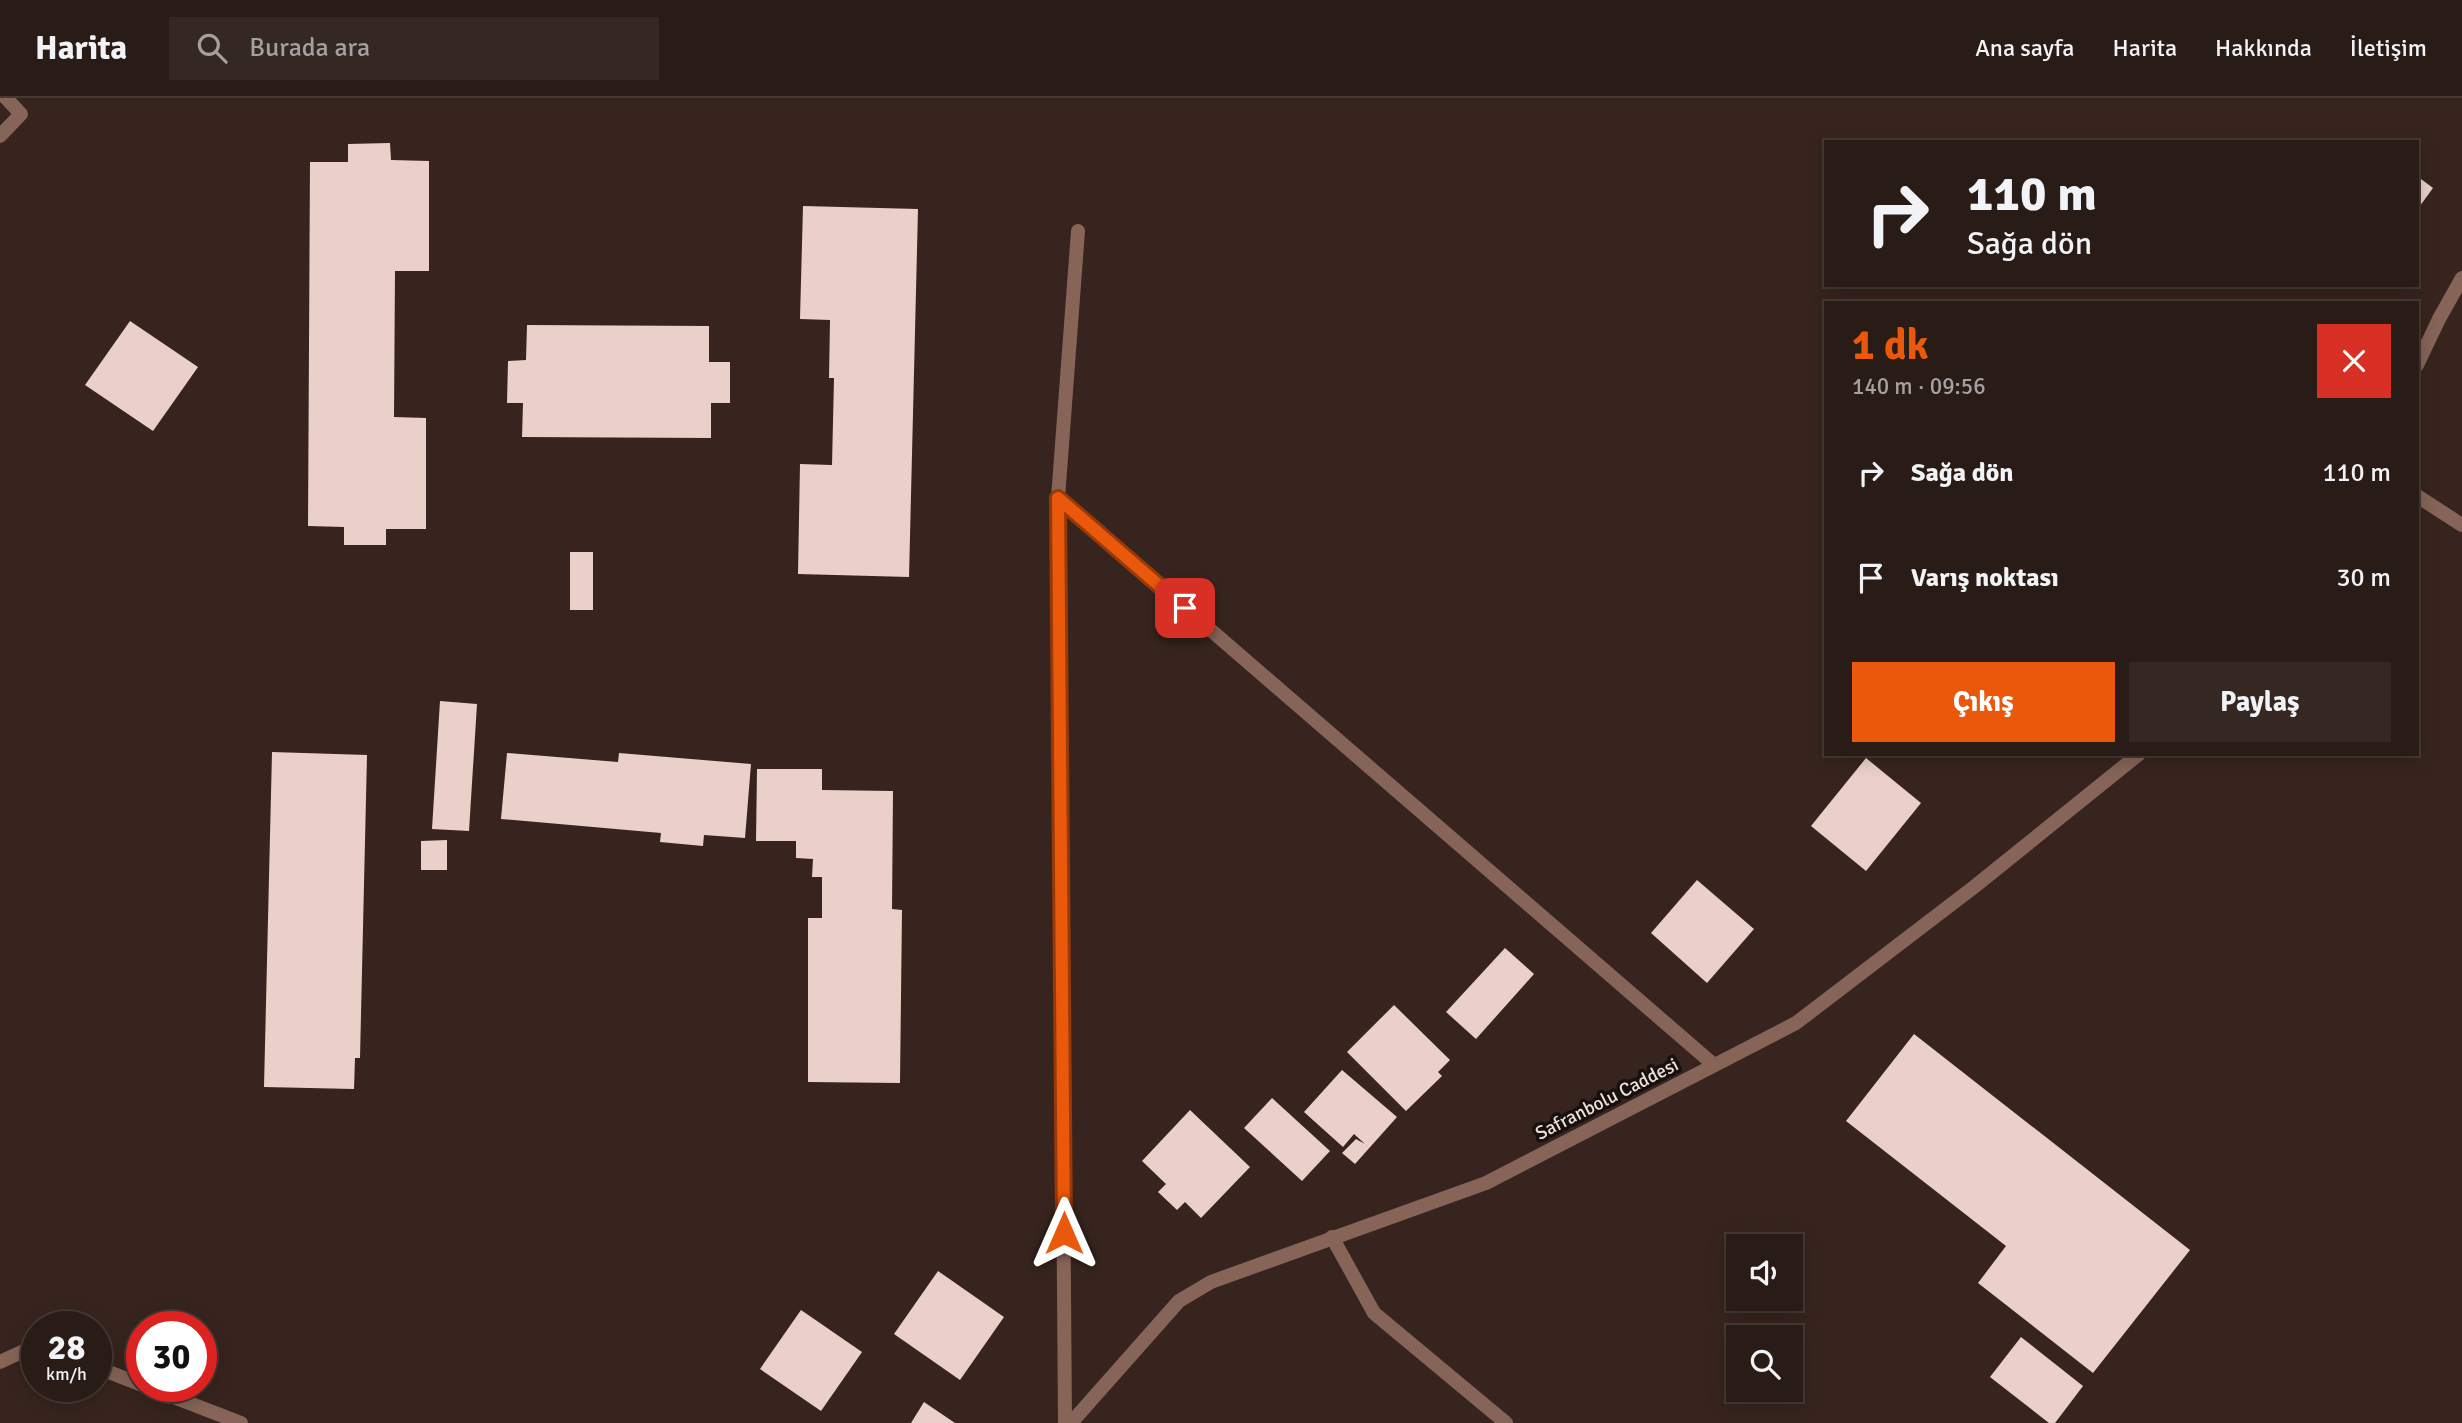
<!DOCTYPE html>
<html lang="tr">
<head>
<meta charset="utf-8">
<style>
	:root { --surface:#291b16; --page:#352823; --text:#f1f3f6; --muted:#a5a1a1; --line:#453935; --accent:#ea580c }
	body { margin:0; font-family:Signika,sans-serif; background:var(--page); color:var(--text); height:100vh; display:flex; flex-direction:column; font-size:26px; white-space:nowrap }
	* { box-sizing:border-box; margin:0 }
	p { font-size:23px; color:var(--muted) }
	.icon { flex:none; width:38px; height:38px; fill:none; stroke:currentColor; stroke-width:2; stroke-linecap:round; stroke-linejoin:round }
	.map { position:relative; flex:1; overflow:hidden }
	.details { position:absolute; left:1824px; top:203px; width:595px; height:455px; display:flex; flex-direction:column; background:var(--surface); border-radius:0px; box-shadow:0 4px 18px #0003,0 0 0 2px var(--line) }
	.details>* { flex:none }
	.banner { position:absolute; left:1824px; top:42px; width:595px; height:147px; border-radius:0px; box-shadow:0 4px 18px #0003,0 0 0 2px var(--line); background:#291b16; color:var(--text); overflow:hidden }
	.fabs { position:absolute; left:1726px; top:1136px; display:grid; gap:14px }
	.fabs a { display:grid; place-items:center; width:77px; height:77px; border-radius:0px; background:var(--surface); box-shadow:0 4px 18px #0003,0 0 0 2px var(--line); font-size:35px }
	.speed { position:absolute; left:21px; top:1213px; display:flex; gap:14px; font-size:35px; font-weight:700; text-align:center }
	.speed>* { display:grid; place-content:center; width:91px; height:91px; border-radius:50%; background:var(--surface); box-shadow:0 4px 18px #0003,0 0 0 2px var(--line); line-height:1 }
	.speed small { font-size:18px; font-weight:400 }
	.speed .limit { border:10px solid #d22; background:#fff; color:#111 }
	.pin { position:absolute; display:grid; place-items:center; width:60px; height:60px; color:#fff; margin:-30px; border-radius:14px; box-shadow:0 4px 10px #0006 }
	.me { position:absolute; width:77px; margin:-38px; rotate:0deg; stroke-linejoin:round; filter:drop-shadow(0 0 5px #0008) }
	.turn { display:flex; align-items:center; gap:24px; height:147px; padding:0 28px; font-size:32px }
	.turn .icon { width:91px; height:91px; stroke-width:2.5 }
	.turn b { display:block; font-size:49px; line-height:60px }
	.round { display:grid; place-items:center; flex:none; width:74px; height:74px; border-radius:0px; background:var(--page) }
	.headline { display:flex; align-items:center; justify-content:space-between; height:119px; padding:0 28px }
	h1 { font-size:42px; font-weight:700; line-height:52px; color:var(--accent) }
	.primary-button { display:flex; gap:14px; margin-top:auto; padding:14px 28px }
	.primary-button a { flex:1; height:80px; border-radius:0px; background:var(--accent); color:#fff; font-size:28px; font-weight:700; line-height:80px; text-align:center }
	.primary-button a+a { background:var(--page); color:var(--text) }
	ul { padding:0; list-style:none }
	li { display:flex; align-items:center; gap:21px; height:105px; padding:0 28px }
	li div { flex:1 }
	li b { display:block; font-size:26px }
	li em { font-style:normal }
	header { display:flex; align-items:center; gap:42px; box-sizing:border-box; height:98px; padding:0 35px; background:var(--surface); border-bottom:2px solid var(--line) }
	header strong { font-size:33px }
	nav { display:flex; gap:38px; margin-inline-start:auto; font-size:24px }
	.search { width:490px; height:63px; background:var(--page); display:flex; align-items:center; gap:18px; box-sizing:border-box; padding:0 24px; border-radius:0px; color:var(--muted); font-size:26px }
	.map>svg:first-child { display:block }
	.building { fill:#ead0c8 }
	.lines { fill:none; stroke-linecap:round; stroke-linejoin:round }
	.minor { stroke:#866458; stroke-width:14 }
	.tertiary { stroke:#866458; stroke-width:14 }
	.route-casing { stroke:#983908; stroke-width:18 }
	.route { stroke:#ea580c; stroke-width:12 }
	.labels { text-anchor:middle; dominant-baseline:central; stroke-width:7; stroke-linejoin:round; paint-order:stroke }
	.street-label { font-size:19px; fill:#eee0dc; stroke:#18100d }
</style>
</head>
<body>
<header>
<strong>Harita</strong>
<div class="search"><svg class="icon" aria-label="search" viewBox="0 0 24 24"><circle cx="10" cy="10" r="6"/><path d="M15 15l6 6"/></svg>Burada ara</div>
<nav><a>Ana sayfa</a><a>Harita</a><a>Hakkında</a><a>İletişim</a></nav>
</header>
<div class="map">
<svg width="2462" height="1325" viewBox="0 0 2462 1325">
	<rect width="100%" height="100%" fill="#37241e"/>
	<g class="building">
		<polygon points="390,45 391,62 429,63 429,173 395,173 394,319 426,320 426,431 386,431 386,447 344,447 344,429 308,428 310,64 348,64 348,46"/>
		<polygon points="2417,78 2433,90 2417,112"/>
		<polygon points="803,108 918,111 909,479 798,476 800,366 832,367 834,280 829,280 830,222 800,221"/>
		<polygon points="130,223 198,269 153,333 85,287"/>
		<polygon points="527,227 709,228 709,264 730,264 730,305 711,305 711,340 522,339 523,305 507,305 508,263 526,262"/>
		<rect x="570" y="454" width="23" height="58"/>
		<polygon points="440,603 477,606 469,733 432,731"/>
		<polygon points="272,654 367,657 360,960 355,960 354,991 264,989"/>
		<polygon points="507,655 618,664 619,655 751,666 745,740 704,737 703,748 660,744 661,735 501,721"/>
		<polygon points="1866,660 1921,705 1866,773 1811,728"/>
		<polygon points="757,671 822,671 822,692 893,693 892,811 902,812 900,985 808,984 808,820 822,820 822,779 812,779 813,761 796,760 796,743 756,743"/>
		<polygon points="447,742 447,772 421,772 421,743"/>
		<polygon points="1697,782 1754,831 1707,885 1651,835"/>
		<polygon points="1505,850 1534,876 1476,941 1446,914"/>
		<polygon points="1394,907 1450,962 1438,974 1442,978 1406,1013 1347,954"/>
		<polygon points="1914,936 2190,1152 2093,1275 1978,1185 2006,1148 1846,1023"/>
		<polygon points="1342,972 1397,1019 1355,1066 1342,1055 1356,1041 1365,1046 1354,1036 1343,1049 1304,1014"/>
		<polygon points="1272,1000 1330,1053 1302,1083 1244,1030"/>
		<polygon points="1190,1012 1250,1069 1201,1120 1185,1104 1177,1112 1158,1094 1166,1086 1142,1063"/>
		<polygon points="938,1173 1004,1219 960,1282 894,1236"/>
		<polygon points="801,1212 862,1254 821,1313 760,1271"/>
		<polygon points="2021,1239 2083,1288 2055,1325 2049,1325 1990,1279"/>
		<polygon points="924,1304 955,1325 911,1325"/>
	</g>
	<g class="lines">
		<g class="minor">
			<polyline points="0,38 21,16 6,0"/>
			<polyline points="2417,398 2462,427"/>
			<polyline points="1058,400 1714,967"/>
			<polyline points="0,1264 37,1247"/>
			<polyline points="96,1269 142,1287"/>
			<polyline points="145,1288 241,1325"/>
			<polyline points="1065,1325 1058,400 1078,133"/>
		</g>
		<g class="tertiary">
			<polyline points="2417,267 2439,221 2462,180"/>
			<polyline points="1332,1139 1374,1215 1506,1325"/>
			<polyline points="1071,1325 1179,1203 1211,1184 1486,1085 1796,925 1974,789 2139,656"/>
		</g>
	</g>
	<g class="lines">
		<g class="route-casing">
			<polyline id="route" points="1064,1135 1058,400 1185,510"/>
		</g>
		<use href="#route" class="route"/>
	</g>
	<g class="labels">
		<g class="street-label">
			<text transform="translate(1607 1001) rotate(-27)">Safranbolu Caddesi</text>
		</g>
	</g>
</svg>
<div class="fabs">
<a><svg class="icon" aria-label="sound" viewBox="0 0 24 24"><path d="M4 9h4l5-4v14l-5-4H4zM17 9q2 3 0 6"/></svg></a>
<a><svg class="icon" aria-label="search" viewBox="0 0 24 24"><circle cx="10" cy="10" r="6"/><path d="M15 15l6 6"/></svg></a>
</div>
<div class="speed"><div>28<small>km/h</small></div><div class="limit">30</div></div>
<div class="pin" style="left:1185px;top:510px;background:#d93025"><svg class="icon" aria-label="arrive" viewBox="0 0 24 24"><path d="M6 21V4h12l-3 4 3 4H6"/></svg></div>
<svg class="me" style="left:1064px;top:1135px" viewBox="-20 -20 40 40"><path d="M0-17L14 15 0 8-14 15z" fill="#ea580c" stroke="#fff" stroke-width="4"/></svg>
<div class="banner">
<div class="turn"><svg class="icon" aria-label="right" viewBox="0 0 24 24"><path d="M7 20v-9h11M14 6l5 5-5 5"/></svg><div><b>110 m</b>Sağa dön</div></div>
</div>
<section class="details">
<div class="headline"><div><h1>1 dk</h1><p>140 m · 09:56</p></div><a class="round" style="background:#d93025;color:#fff"><svg class="icon" aria-label="close" viewBox="0 0 24 24"><path d="M6 6l12 12M18 6L6 18"/></svg></a></div>
<ul>
<li><svg class="icon" aria-label="right" viewBox="0 0 24 24"><path d="M7 20v-9h11M14 6l5 5-5 5"/></svg><div><b>Sağa dön</b></div><em>110 m</em></li>
<li><svg class="icon" aria-label="arrive" viewBox="0 0 24 24"><path d="M6 21V4h12l-3 4 3 4H6"/></svg><div><b>Varış noktası</b></div><em>30 m</em></li>
</ul>
<div class="primary-button"><a>Çıkış</a><a>Paylaş</a></div>
</section>
</div>
</body>
</html>
